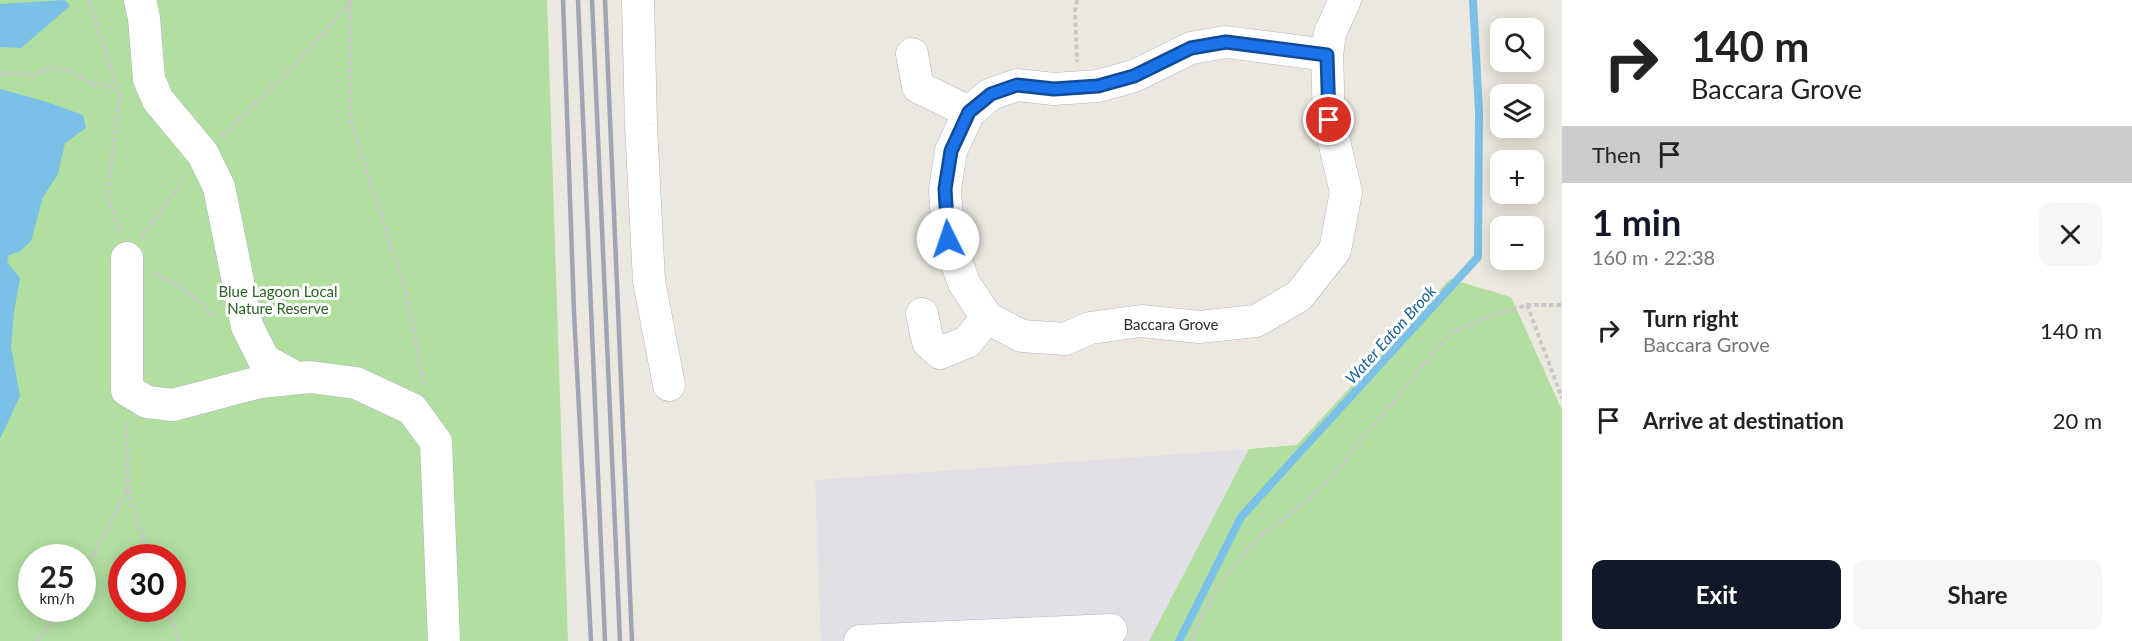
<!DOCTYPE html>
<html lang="en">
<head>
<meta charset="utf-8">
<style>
	:root { --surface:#fff; --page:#f6f6f6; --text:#222; --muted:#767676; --accent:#111827 }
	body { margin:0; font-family:Lato,sans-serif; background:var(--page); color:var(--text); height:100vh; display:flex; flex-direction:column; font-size:22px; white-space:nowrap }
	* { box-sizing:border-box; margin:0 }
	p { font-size:20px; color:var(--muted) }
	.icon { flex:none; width:33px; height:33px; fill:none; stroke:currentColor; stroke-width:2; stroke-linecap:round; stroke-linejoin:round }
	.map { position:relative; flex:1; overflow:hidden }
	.sheet { display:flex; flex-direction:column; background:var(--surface); width:570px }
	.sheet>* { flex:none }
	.banner { background:#fff; color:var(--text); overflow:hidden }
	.tools { position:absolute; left:1490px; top:18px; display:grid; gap:12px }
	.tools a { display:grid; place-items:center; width:54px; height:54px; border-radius:12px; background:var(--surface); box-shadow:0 3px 15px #0003; font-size:30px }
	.speed { position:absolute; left:18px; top:544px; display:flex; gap:12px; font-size:30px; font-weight:700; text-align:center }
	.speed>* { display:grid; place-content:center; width:78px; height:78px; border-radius:50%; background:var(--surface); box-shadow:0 3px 15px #0003; line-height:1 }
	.speed small { font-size:15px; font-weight:400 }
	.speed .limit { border:9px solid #d22; background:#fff; color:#111 }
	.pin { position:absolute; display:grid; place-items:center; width:51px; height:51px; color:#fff; margin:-26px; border:3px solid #fff; border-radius:50%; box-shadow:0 2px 6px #0007 }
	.me { position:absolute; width:66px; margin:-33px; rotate:356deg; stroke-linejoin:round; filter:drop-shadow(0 0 4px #0008) }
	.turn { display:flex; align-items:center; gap:21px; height:126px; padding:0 30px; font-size:27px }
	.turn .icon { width:78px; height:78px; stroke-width:2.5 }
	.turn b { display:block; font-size:42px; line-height:51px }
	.then { display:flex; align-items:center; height:57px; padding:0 30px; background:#0003; gap:12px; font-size:22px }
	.round { display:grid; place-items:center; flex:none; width:63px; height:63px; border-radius:12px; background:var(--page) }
	.summary { display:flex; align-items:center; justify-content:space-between; height:102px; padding:0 30px }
	h1 { font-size:36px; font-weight:700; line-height:45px; color:var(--accent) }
	.cta { display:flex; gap:12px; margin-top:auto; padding:12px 30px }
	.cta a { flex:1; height:69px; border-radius:12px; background:var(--accent); color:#fff; font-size:24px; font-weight:700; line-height:69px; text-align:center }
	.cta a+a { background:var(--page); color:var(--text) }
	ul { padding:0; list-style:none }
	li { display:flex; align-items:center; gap:18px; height:90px; padding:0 30px }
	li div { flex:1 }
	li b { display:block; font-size:22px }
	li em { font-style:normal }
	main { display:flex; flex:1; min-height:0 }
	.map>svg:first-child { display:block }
	.industrial { fill:#e2dfe6 }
	.green { fill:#b0dfa0; fill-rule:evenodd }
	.water { fill:#7bc0e6 }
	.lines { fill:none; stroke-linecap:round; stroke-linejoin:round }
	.stream { stroke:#7bc0e6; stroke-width:8 }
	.minor-casing { stroke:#b3b4be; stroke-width:33 }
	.path { stroke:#c8c8c8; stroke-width:4; stroke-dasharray:4.5 3; stroke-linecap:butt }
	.minor { stroke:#fff; stroke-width:32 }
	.rail { stroke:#a2a3b5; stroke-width:4.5 }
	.route-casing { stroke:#114b97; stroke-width:15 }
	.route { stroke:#1a73e8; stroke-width:10 }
	.labels { text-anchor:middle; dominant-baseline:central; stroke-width:6; stroke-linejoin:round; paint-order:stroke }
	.park-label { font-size:15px; fill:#286520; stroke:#fff }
	.street-label { font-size:15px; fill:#2c2c2c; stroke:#fff }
	.water-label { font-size:16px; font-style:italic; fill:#185f94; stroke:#fff }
</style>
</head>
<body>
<main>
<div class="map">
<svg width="1562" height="641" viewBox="0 0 1562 641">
	<rect width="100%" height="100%" fill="#ece8df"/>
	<polygon class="industrial" points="1249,449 1164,641 821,641 815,480"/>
	<g class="green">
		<path d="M0 0H547L568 641H0ZM32 558H82V609H32ZM122 558H172V609H122Z"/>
		<polygon points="1450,279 1511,297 1562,410 1562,641 1149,641 1249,449 1297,445"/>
	</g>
	<g class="water">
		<polygon points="65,0 70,6 21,48 0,47 0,4"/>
		<polygon points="0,89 44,101 83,115 86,128 65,143 58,174 43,197 31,241 19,252 9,255 7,262 20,278 14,312 11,347 20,396 0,439"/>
	</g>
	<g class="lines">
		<polyline class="stream" points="1179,641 1241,517 1478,257 1479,112 1473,0"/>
		<g class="minor-casing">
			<g id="minor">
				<polyline points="140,0 144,18 149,79 158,100 203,154 219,187 247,326 264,360 297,378"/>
				<polyline points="638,0 641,125 649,281 669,385"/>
				<polyline points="912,54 918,87 969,112"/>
				<polyline points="1327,55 1226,42 1191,48 1134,76 1098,86 1054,89 1017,85 991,94 969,112 951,151 945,189 948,239 964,283 987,318 1022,336 1065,339 1090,328 1141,321 1199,327 1256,321 1299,296 1335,250 1346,192 1329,120 1327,55 1330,33 1345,0"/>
				<polyline points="127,258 127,390 147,402 173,405 260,382 310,377 356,383 412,409 436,442 444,641"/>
				<polyline points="922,314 928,342 940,353 967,342 987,318"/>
				<polyline points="860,641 1111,630"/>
			</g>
		</g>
		<g class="path">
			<polyline points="89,0 120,97 107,196 119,232"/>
			<polyline points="350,0 351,121 405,289 425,385"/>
			<polyline points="1077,0 1075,11 1077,62"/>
			<polyline points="0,74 34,75 52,68 67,70 92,84 101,84 117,89"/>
			<polyline points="222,136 299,60 350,3"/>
			<polyline points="142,237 184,180"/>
			<polyline points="154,273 189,293 216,317"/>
			<polyline points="1527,305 1562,398"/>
			<polyline points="128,490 149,558"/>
			<polyline points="82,576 128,490 127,421"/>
			<polyline points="168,609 179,641"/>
			<polyline points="36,641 64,609"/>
			<polyline points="1191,641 1206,608 1231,569 1259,537 1293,512 1326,483 1450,333 1482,319 1527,305 1562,305"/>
		</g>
		<use href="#minor" class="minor"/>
		<g class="rail">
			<polyline points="563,0 574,312 591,641"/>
			<polyline points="578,0 605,641"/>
			<polyline points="592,0 620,641"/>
			<polyline points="605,0 632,641"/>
		</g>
	</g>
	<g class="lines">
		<g class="route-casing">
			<polyline id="route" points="948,239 945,189 951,151 969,112 991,94 1017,85 1054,89 1098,86 1134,76 1191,48 1226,42 1327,55 1329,120"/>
		</g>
		<use href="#route" class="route"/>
	</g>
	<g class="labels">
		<g class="park-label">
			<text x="278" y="291">Blue Lagoon Local<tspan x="278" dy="17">Nature Reserve</tspan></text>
		</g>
		<g class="street-label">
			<text x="1171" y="324">Baccara Grove</text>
		</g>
		<g class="water-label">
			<text transform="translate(1390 334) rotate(-48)">Water Eaton Brook</text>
		</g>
	</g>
</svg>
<div class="tools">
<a><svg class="icon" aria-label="search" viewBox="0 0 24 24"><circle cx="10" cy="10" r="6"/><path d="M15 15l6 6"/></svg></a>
<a><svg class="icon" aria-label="layers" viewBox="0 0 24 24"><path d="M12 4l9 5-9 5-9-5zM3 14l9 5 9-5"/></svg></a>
<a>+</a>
<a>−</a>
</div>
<div class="speed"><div>25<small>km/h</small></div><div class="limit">30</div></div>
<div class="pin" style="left:1329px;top:120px;background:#d93025"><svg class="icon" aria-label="arrive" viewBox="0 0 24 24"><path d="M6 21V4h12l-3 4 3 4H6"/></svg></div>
<svg class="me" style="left:948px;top:239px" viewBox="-20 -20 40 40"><circle r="19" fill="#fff"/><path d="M0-13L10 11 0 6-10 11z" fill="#1a73e8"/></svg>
</div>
<section class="sheet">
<div class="banner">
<div class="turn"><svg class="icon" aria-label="right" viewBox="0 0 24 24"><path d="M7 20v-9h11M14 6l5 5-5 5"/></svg><div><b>140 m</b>Baccara Grove</div></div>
<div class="then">Then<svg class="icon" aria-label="arrive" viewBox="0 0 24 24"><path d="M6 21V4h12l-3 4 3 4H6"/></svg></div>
</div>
<div class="summary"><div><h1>1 min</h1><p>160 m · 22:38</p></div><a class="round"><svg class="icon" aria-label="close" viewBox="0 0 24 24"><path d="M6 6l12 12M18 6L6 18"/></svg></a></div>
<ul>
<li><svg class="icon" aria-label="right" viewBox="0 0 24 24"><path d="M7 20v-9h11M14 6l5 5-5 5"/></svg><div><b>Turn right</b><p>Baccara Grove</p></div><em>140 m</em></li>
<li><svg class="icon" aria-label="arrive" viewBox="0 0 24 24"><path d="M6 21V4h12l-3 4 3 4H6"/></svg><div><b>Arrive at destination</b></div><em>20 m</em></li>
</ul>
<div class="cta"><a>Exit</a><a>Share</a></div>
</section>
</main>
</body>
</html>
